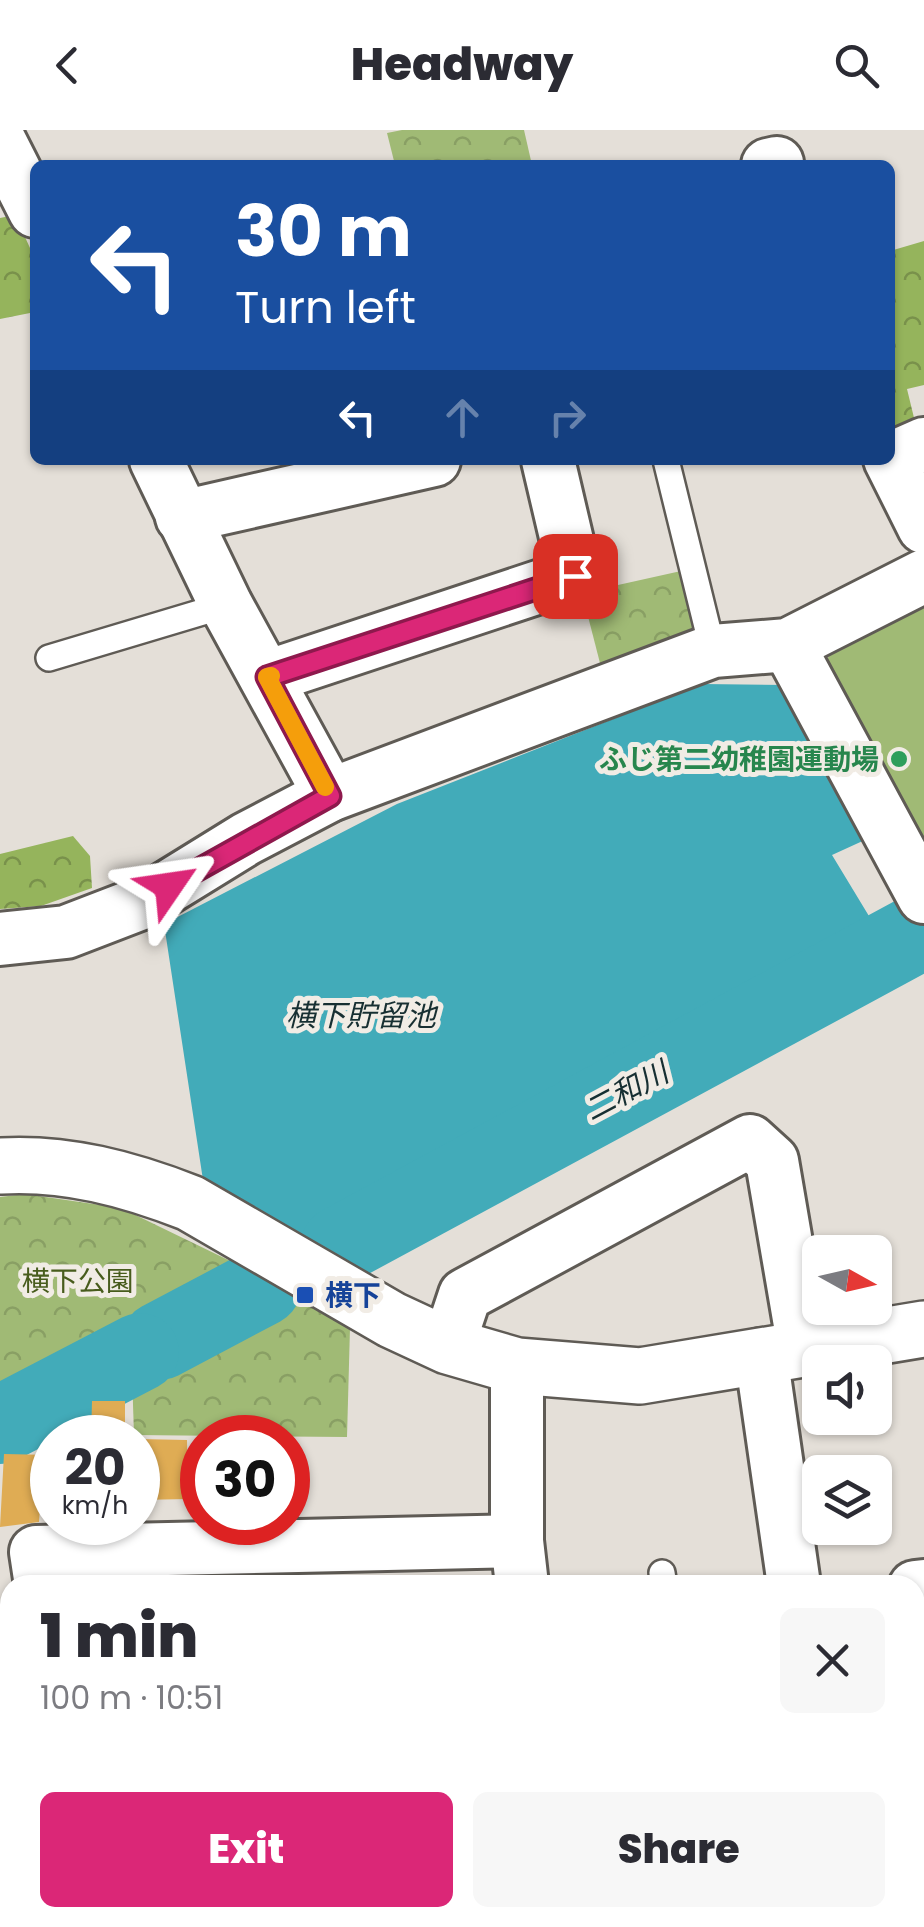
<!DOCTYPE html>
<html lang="en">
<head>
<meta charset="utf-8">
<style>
	:root { --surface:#fff; --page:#f7f7f7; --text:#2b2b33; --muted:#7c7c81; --accent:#db2777 }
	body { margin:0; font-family:Poppins,"Noto Sans JP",sans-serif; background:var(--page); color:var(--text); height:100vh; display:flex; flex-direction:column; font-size:38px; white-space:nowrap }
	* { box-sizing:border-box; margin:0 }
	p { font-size:32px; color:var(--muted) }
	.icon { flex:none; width:55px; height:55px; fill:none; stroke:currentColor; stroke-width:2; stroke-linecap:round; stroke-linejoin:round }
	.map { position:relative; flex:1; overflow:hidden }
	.panel { position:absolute; left:0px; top:1445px; width:925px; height:352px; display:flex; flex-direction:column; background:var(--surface); border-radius:30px 30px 0 0; box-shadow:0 2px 8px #0004 }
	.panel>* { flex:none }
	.banner { position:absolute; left:30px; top:30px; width:865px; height:305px; border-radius:15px; box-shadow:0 2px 8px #0004; background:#1a4fa0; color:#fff; overflow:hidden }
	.needle { width:65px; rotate:98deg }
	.controls { position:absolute; left:802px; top:1105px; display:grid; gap:20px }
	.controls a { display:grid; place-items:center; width:90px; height:90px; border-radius:15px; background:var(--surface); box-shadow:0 2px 8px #0004; font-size:50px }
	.speed { position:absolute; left:30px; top:1285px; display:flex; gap:20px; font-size:50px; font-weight:700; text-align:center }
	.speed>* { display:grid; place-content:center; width:130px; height:130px; border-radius:50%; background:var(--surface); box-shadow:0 2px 8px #0004; line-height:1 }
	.speed small { font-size:25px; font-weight:400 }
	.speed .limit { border:15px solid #d22; background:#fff; color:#111 }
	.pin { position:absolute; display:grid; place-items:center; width:85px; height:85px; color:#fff; margin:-42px; border-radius:20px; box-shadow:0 5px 15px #0006 }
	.me { position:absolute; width:110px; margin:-55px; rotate:58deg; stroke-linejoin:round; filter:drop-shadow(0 0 8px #0008) }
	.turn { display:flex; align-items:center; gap:35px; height:210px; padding:0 40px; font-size:45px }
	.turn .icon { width:130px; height:130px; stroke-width:2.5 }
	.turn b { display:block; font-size:70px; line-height:85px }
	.lanes { display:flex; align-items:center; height:95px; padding:0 40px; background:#0003; justify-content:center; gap:50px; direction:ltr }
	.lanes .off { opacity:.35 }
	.round { display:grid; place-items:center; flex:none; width:105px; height:105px; border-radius:15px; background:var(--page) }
	.summary { display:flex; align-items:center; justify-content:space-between; height:170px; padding:0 40px }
	h1 { font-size:60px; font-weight:800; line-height:75px }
	.primary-button { display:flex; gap:20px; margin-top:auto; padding:20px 40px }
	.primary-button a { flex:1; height:115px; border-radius:15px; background:var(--accent); color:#fff; font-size:40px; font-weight:800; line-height:115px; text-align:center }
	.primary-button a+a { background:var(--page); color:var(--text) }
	header { display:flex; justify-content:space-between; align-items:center; height:130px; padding:0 40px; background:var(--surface); font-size:45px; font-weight:800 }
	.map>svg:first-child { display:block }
	.forest { fill:url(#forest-crowns) }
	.park { fill:url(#park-crowns) }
	.pitch { fill:#a0ba75 }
	.water { fill:#42abb9 }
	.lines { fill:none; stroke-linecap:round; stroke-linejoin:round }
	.river { stroke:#42abb9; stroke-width:78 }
	.building { fill:#dfac54 }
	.service-casing { stroke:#5f5b55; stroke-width:30 }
	.minor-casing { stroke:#5f5b55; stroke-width:58 }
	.tertiary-casing { stroke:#5f5b55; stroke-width:60 }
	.service { stroke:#fff; stroke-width:25 }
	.minor { stroke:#fff; stroke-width:52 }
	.tertiary { stroke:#fff; stroke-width:55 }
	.route-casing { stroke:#8e194d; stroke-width:25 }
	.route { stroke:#db2777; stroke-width:18 }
	.slow { stroke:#f59e0b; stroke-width:18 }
	.leisure-dot { fill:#2e9e5b; stroke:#f1ece5; stroke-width:4 }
	.transit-dot { fill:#1a4fb4; stroke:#f1ece5; stroke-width:4 }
	.labels { text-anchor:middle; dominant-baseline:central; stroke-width:10; stroke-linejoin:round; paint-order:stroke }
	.leisure-label { font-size:28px; font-weight:bold; fill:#27864d; stroke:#f1ece5; text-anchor:end }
	.park-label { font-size:28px; fill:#485c1d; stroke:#f1ece5 }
	.transit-label { font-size:28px; font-weight:bold; fill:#164399; stroke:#f1ece5; text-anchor:start }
	.water-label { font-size:30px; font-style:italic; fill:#172f32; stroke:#f1ece5 }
</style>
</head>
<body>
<header><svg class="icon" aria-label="back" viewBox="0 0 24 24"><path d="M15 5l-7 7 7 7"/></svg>Headway<svg class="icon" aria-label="search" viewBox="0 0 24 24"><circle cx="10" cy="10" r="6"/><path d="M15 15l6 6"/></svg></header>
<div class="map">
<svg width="924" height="1797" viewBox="0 0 924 1797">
	<defs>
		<pattern id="forest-crowns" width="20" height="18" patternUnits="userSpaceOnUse" patternTransform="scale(2.5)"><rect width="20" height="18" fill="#95b45c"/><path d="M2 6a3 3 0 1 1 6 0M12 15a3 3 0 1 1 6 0" fill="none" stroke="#79914b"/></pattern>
		<pattern id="park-crowns" width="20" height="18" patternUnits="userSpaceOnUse" patternTransform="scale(2.5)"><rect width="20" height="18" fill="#a0ba75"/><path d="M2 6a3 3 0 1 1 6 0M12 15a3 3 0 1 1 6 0" fill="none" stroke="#899f64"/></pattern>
	</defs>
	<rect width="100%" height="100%" fill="#e4dfd8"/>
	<g class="forest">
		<polygon points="15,85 35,129 35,182 0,189 0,88"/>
		<polygon points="924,111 924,255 907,259 916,296 890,304 890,121"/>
		<polygon points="73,706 90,726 92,758 41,776 0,779 0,724"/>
	</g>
	<g class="park">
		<polygon points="402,0 524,0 532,35 395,35 387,3"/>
		<polygon points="681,441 695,506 601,537 582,463"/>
		<polygon points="25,1064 121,1078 253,1142 0,1283 0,1067"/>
		<polygon points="286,1163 350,1198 347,1307 134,1305 132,1244"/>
		<polygon points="10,1749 10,1788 665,1788 662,1797 0,1797 0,1752"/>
	</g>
	<polygon class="pitch" points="924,472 924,719 825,540 832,512"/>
	<polygon class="water" points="702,554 785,555 867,709 832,725 875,796 307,1111 203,1050 164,794 397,674"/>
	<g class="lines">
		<g class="river">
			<polyline points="340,1115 912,806"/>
			<polyline points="160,1211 262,1157"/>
			<polyline points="0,1295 140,1222"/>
		</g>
	</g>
	<g class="building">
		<polygon points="92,1271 125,1271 125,1308 91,1308"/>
		<polygon points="138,1309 187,1310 188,1369 138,1370"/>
		<polygon points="4,1324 52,1325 52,1378 40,1377 39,1392 0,1397"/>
	</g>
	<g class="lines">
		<g class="service-casing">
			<g id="service">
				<polyline points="666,330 713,521"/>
				<polyline points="49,528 226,475"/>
				<polyline points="662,1443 664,1455"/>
			</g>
		</g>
		<g class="minor-casing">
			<g id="minor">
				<polyline points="0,12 35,81"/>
				<polyline points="768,35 777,33"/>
				<polyline points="924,314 890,329 924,397"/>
				<polyline points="156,330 226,475 330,665"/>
				<polyline points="182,387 434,330"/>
				<polyline points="788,515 924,767"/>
				<polyline points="267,547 575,445 548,330"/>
				<polyline points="0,809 66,802 144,772 246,709 330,665 713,521 788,515 924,446"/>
				<polyline points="448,1216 465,1165 750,1011 772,1031 804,1218"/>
				<polyline points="761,1225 794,1455"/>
				<polyline points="517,1236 517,1411 522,1455"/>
				<polyline points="41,1455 36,1422 517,1411"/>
				<polyline points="915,1457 924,1456"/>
				<polyline points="0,1587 10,1586"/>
				<polyline points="915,1678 924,1679"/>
				<polyline points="0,1735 10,1732"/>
			</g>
		</g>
		<g class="tertiary-casing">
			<path id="tertiary" d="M0 1036C66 1032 129 1049 190 1073L392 1190 448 1216 517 1236 640 1246 924 1199"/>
		</g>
		<use href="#service" class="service"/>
		<use href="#minor" class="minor"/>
		<use href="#tertiary" class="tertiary"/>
	</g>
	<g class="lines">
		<g class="route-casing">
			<polyline id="route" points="169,756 330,666 267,547 575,446"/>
		</g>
		<use href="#route" class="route"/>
		<polyline class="slow" points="271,546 267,547 325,657"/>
	</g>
	<circle class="leisure-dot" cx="899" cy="629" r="10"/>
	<rect class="transit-dot" x="295" y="1155" width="20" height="20" rx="5"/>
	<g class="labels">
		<g class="leisure-label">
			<text x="879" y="629">ふじ第二幼稚園運動場</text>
		</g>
		<g class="park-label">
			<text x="78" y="1151">横下公園</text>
		</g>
		<g class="transit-label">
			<text x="325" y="1165">横下</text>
		</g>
		<g class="water-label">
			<text x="361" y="885">横下貯留池</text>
			<text transform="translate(626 961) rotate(-28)">二和川</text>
		</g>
	</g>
</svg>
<div class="controls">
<a><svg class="needle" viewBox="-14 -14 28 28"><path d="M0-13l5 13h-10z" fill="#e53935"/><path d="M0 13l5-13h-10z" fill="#7c7c81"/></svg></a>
<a><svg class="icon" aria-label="sound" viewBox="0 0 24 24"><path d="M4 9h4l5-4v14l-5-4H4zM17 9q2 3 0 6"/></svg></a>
<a><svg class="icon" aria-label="layers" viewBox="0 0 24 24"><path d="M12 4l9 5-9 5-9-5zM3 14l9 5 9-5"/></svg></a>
</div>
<div class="speed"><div>20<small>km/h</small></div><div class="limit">30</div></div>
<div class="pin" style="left:575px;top:446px;background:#d93025"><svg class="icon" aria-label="arrive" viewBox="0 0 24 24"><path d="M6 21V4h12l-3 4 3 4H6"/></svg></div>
<svg class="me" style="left:169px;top:756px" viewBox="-20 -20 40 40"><path d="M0-17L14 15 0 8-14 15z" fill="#db2777" stroke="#fff" stroke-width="4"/></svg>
<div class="banner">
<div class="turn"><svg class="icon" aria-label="left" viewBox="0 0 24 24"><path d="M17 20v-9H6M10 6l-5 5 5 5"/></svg><div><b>30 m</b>Turn left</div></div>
<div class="lanes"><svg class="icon" aria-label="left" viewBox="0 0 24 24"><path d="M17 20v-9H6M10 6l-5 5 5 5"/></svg><svg class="icon off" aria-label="ahead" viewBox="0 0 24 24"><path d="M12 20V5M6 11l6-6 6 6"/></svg><svg class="icon off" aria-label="right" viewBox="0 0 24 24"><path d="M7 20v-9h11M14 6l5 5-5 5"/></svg></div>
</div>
<section class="panel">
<div class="summary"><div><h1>1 min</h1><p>100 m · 10:51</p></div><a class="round"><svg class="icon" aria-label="close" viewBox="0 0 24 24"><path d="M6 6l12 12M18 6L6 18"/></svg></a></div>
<div class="primary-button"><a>Exit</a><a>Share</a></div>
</section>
</div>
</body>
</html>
